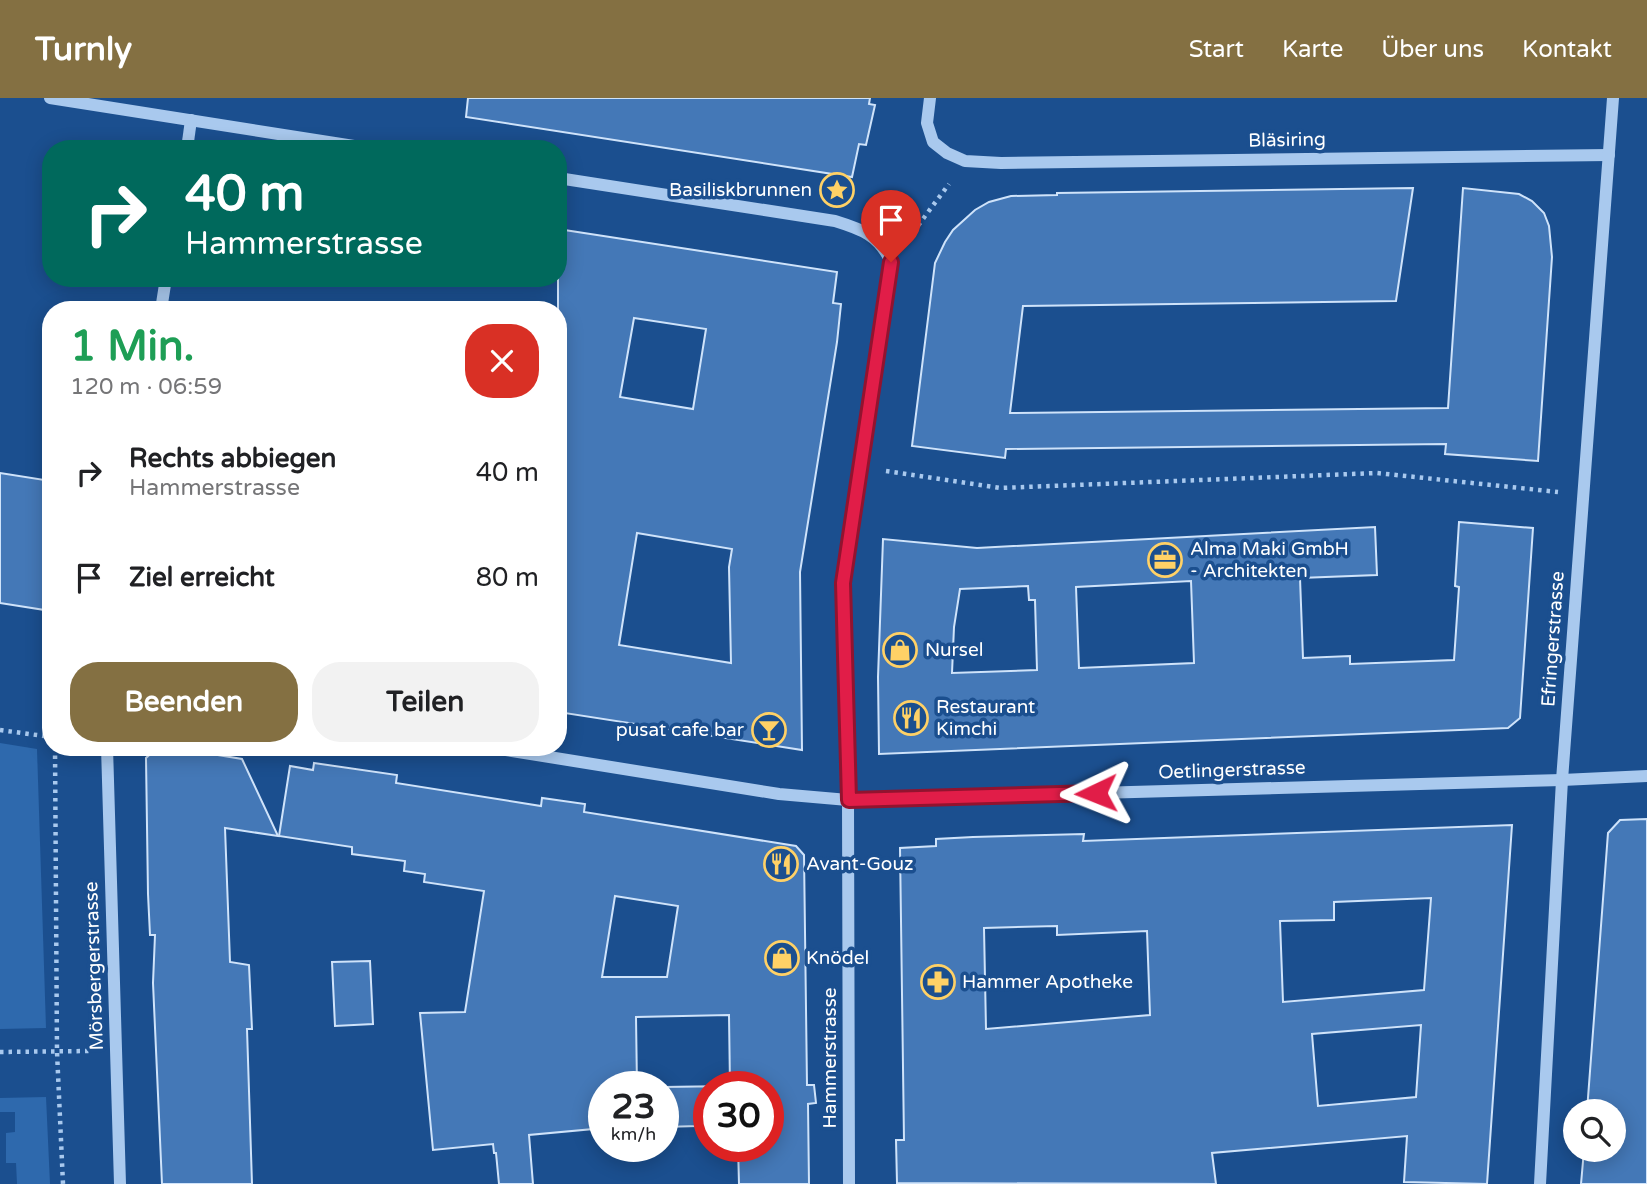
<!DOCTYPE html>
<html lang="de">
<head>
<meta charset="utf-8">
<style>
	:root { --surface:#fff; --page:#f2f2f2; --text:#202124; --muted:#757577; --accent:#847042 }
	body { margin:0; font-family:"Varela Round",sans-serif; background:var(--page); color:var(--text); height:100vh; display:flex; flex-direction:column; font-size:26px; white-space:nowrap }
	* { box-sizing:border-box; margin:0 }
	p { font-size:23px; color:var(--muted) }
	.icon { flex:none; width:38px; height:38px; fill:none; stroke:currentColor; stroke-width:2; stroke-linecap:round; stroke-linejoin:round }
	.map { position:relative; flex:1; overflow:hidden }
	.side { position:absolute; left:42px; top:203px; width:525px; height:455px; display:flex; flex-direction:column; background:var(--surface); border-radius:28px; box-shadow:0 4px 18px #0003 }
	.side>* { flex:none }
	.banner { position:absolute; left:42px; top:42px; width:525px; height:147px; border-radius:28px; box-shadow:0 4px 18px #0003; background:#00695c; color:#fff; overflow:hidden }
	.buttons { position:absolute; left:1563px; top:1001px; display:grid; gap:14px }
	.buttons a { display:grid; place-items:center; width:63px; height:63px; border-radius:50%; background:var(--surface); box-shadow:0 4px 18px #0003; font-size:35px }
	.speed { position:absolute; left:588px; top:973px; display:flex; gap:14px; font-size:35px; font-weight:700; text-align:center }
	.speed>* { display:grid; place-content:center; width:91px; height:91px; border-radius:50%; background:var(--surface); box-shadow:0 4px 18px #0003; line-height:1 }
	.speed small { font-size:18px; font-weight:400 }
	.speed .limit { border:10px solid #d22; background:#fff; color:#111 }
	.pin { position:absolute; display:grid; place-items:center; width:60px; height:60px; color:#fff; margin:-72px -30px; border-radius:50% 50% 50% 0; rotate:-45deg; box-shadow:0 0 7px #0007 }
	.pin .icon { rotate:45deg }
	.me { position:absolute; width:77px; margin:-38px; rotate:268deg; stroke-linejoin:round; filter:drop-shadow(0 0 5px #0008) }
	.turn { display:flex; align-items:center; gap:24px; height:147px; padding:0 28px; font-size:32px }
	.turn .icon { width:91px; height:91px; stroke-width:2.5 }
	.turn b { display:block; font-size:49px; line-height:60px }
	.round { display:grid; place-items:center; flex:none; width:74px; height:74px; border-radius:28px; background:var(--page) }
	.summary { display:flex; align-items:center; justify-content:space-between; height:119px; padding:0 28px }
	h1 { font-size:42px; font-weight:700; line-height:52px; color:#1e9e55 }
	.action { display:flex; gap:14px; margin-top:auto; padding:14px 28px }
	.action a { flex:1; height:80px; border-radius:28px; background:var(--accent); color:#fff; font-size:28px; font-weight:700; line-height:80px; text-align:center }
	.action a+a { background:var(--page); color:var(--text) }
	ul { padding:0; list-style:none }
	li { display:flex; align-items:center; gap:21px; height:105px; padding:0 28px }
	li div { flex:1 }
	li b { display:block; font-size:26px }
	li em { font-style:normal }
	header { display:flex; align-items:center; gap:42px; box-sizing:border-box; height:98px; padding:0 35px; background:var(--accent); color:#fff }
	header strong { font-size:33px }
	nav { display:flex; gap:38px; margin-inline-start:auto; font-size:24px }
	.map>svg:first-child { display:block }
	.green { fill:#2e69ad }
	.building { fill:#4478b7; stroke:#cfe3fa; stroke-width:2; fill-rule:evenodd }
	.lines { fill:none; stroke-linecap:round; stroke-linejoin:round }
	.path { stroke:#a9c9ee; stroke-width:4.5; stroke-dasharray:3.5 5; stroke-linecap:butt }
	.minor { stroke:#a9c9ee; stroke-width:12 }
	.route-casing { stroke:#92132f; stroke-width:18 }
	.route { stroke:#e11d48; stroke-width:12 }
	.labels { text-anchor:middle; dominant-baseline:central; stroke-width:7; stroke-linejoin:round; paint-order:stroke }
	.street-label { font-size:19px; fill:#fff; stroke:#1b4f8f }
	.poi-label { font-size:19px; fill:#fff; stroke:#1b4f8f; text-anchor:start }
</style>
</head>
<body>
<header>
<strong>Turnly</strong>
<nav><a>Start</a><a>Karte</a><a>Über uns</a><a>Kontakt</a></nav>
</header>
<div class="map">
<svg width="1647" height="1086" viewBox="0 0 1647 1086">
	<rect width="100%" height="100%" fill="#1b4f8f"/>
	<g class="green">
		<polygon points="0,645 37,651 46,930 0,931"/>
		<polygon points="46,999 50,1086 17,1086 16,1065 6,1065 6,1035 15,1034 15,1014 0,1014 0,1000"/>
	</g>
	<g class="building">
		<polygon points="468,0 870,0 869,6 875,7 866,47 859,46 852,79 466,19"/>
		<polygon points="1413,90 1396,203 1023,208 1010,315 1448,310 1463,90 1519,96 1532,103 1544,115 1549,128 1552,159 1538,363 1445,356 1446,346 1006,351 1005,360 912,348 935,165 945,144 953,132 975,112 989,104 1011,98 1057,97 1057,95"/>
		<path d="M558 131 837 174 833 205 841 206 837 244 800 474 802 652 558 614ZM634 220 706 231 693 311 620 299ZM637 435 732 451 729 469 731 565 619 547Z"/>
		<polygon points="0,375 51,383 51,513 0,505"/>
		<path d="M1459 424 1533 430 1520 620 1508 630 879 656 878 579 883 441 977 450 1375 429 1377 477 1300 480 1303 560 1350 558V566L1454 562 1459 489 1455 488ZM1191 483 1194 565 1079 570 1076 489ZM1028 488 1029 502H1035L1037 572 952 575 954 529 960 491Z"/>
		<polygon points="158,649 169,649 242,661 278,738 225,730 230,864 249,867 252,931 247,931 252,1086 162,1086 153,885 155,837 150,837 148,796 146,660"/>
		<path d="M314 665 397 677 396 685 541 708 542 700 585 706 584 714 796 748 804 757 807 987H814L816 1005 808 1006 809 1086H739L738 1048H768V989H709V1026L698 1028 663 1029V989L730 988 729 917 636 919 637 989H604V1030L529 1037 533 1086H499L496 1055H494L493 1046 433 1052 420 915 465 914 484 793 424 784 425 776 404 773 405 763 352 756V749L279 738 290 668 313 672ZM615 798 678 808 667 879H602Z"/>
		<polygon points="1647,721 1647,1086 1581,1086 1584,1052 1614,1052 1614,1013 1587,1013 1608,735 1620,722"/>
		<path d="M1512 727 1487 1086 1404 1084 1407 1038 1212 1055 1216 1086 897 1085 896 1042H904L900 750 936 748V741L973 739 1084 736 1083 743ZM1431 800 1424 892 1283 904 1280 823 1334 822V804ZM1057 828V837L1147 833 1150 917 986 931 984 830ZM1421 927 1416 999 1318 1008 1312 936Z"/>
		<polygon points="370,863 373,926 335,928 332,864"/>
	</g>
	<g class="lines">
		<g class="path">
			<polyline points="908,141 949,86"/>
			<polyline points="886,373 1000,390 1377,375 1558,394"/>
			<polyline points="0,632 51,639"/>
			<polyline points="55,649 57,954 63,1086"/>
			<polyline points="0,954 90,953"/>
		</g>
		<g class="minor">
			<polyline points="50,0 373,51"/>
			<polyline points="930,0 927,25 933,44 947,55 965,63 1001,65 1609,57"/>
			<polyline points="187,51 191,22"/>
			<path d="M558 80 835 123C861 131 879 137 891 164L843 485 848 702 849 1086"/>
			<polyline points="161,212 166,180"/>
			<polyline points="107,649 120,1086"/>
			<polyline points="487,649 779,696 848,702 1562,682 1647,678"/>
			<polyline points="1540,1086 1562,682 1613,0"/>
		</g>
	</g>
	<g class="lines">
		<g class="route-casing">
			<polyline id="route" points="891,164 843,485 849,702 1096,695"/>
		</g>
		<use href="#route" class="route"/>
	</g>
	<defs>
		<g id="sight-ring" transform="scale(1.75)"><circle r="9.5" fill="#1b4f8f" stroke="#ffd166" stroke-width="1.5"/><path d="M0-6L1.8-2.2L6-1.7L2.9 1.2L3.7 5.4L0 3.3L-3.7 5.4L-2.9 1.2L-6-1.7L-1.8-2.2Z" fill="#ffd166"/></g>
		<g id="office-ring" transform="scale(1.75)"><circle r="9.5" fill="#1b4f8f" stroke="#ffd166" stroke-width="1.5"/><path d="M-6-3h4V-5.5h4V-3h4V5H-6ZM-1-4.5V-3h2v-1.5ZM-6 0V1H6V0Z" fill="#ffd166"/></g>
		<g id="shop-ring" transform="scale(1.75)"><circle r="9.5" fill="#1b4f8f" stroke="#ffd166" stroke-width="1.5"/><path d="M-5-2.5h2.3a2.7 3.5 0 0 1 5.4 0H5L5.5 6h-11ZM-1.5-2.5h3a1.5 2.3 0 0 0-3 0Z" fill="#ffd166"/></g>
		<g id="restaurant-ring" transform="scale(1.75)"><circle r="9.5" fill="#1b4f8f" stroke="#ffd166" stroke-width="1.5"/><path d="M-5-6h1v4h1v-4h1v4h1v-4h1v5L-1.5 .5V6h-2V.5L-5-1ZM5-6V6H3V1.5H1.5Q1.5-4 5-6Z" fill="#ffd166"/></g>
		<g id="bar-ring" transform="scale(1.75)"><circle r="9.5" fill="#1b4f8f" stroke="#ffd166" stroke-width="1.5"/><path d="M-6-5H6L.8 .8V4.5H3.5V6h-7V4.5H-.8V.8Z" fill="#ffd166"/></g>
		<g id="pharmacy-ring" transform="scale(1.75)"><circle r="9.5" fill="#1b4f8f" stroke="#ffd166" stroke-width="1.5"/><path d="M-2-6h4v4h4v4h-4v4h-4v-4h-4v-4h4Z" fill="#ffd166"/></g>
	</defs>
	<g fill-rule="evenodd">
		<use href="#sight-ring" x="837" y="92"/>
		<use href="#office-ring" x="1165" y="462"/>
		<use href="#shop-ring" x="900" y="552"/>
		<use href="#restaurant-ring" x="911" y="620"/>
		<use href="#bar-ring" x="769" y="632"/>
		<use href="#restaurant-ring" x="781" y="766"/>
		<use href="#shop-ring" x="782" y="860"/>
		<use href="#pharmacy-ring" x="938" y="884"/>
	</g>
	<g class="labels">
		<g class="street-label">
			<text transform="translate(1287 42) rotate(-1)">Bläsiring</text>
			<text transform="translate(1553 541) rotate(-86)">Efringerstrasse</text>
			<text transform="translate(1232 672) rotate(-2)">Oetlingerstrasse</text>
			<text transform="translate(94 868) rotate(-92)">Mörsbergerstrasse</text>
			<text transform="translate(830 960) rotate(-90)">Hammerstrasse</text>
		</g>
		<g class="poi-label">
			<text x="812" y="92" text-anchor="end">Basiliskbrunnen</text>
			<text x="1190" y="451">Alma Maki GmbH<tspan x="1190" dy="22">- Architekten</tspan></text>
			<text x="925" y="552">Nursel</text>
			<text x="936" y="609">Restaurant<tspan x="936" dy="22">Kimchi</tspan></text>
			<text x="744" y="632" text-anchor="end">pusat cafe bar</text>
			<text x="806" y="766">Avant-Gouz</text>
			<text x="806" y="860">Knödel</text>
			<text x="962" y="884">Hammer Apotheke</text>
		</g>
	</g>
</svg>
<div class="buttons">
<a><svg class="icon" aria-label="search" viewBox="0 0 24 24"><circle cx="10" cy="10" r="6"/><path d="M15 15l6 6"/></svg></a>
</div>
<div class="speed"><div>23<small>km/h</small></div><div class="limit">30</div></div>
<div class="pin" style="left:891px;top:164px;background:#d93025"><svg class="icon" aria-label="arrive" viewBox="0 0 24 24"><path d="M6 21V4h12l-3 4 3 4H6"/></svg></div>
<svg class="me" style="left:1096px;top:695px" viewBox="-20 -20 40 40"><path d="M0-17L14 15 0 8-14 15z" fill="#e11d48" stroke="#fff" stroke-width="4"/></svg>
<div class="banner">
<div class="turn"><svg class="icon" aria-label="right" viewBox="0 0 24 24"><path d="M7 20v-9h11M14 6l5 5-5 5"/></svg><div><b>40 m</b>Hammerstrasse</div></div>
</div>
<section class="side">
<div class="summary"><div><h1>1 Min.</h1><p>120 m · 06:59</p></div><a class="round" style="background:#d93025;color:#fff"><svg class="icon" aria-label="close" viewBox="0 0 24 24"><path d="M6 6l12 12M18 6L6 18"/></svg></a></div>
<ul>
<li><svg class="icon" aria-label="right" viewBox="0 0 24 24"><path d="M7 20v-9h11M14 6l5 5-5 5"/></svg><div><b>Rechts abbiegen</b><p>Hammerstrasse</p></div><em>40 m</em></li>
<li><svg class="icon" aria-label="arrive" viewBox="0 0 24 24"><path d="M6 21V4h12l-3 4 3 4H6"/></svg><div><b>Ziel erreicht</b></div><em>80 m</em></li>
</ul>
<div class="action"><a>Beenden</a><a>Teilen</a></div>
</section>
</div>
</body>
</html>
